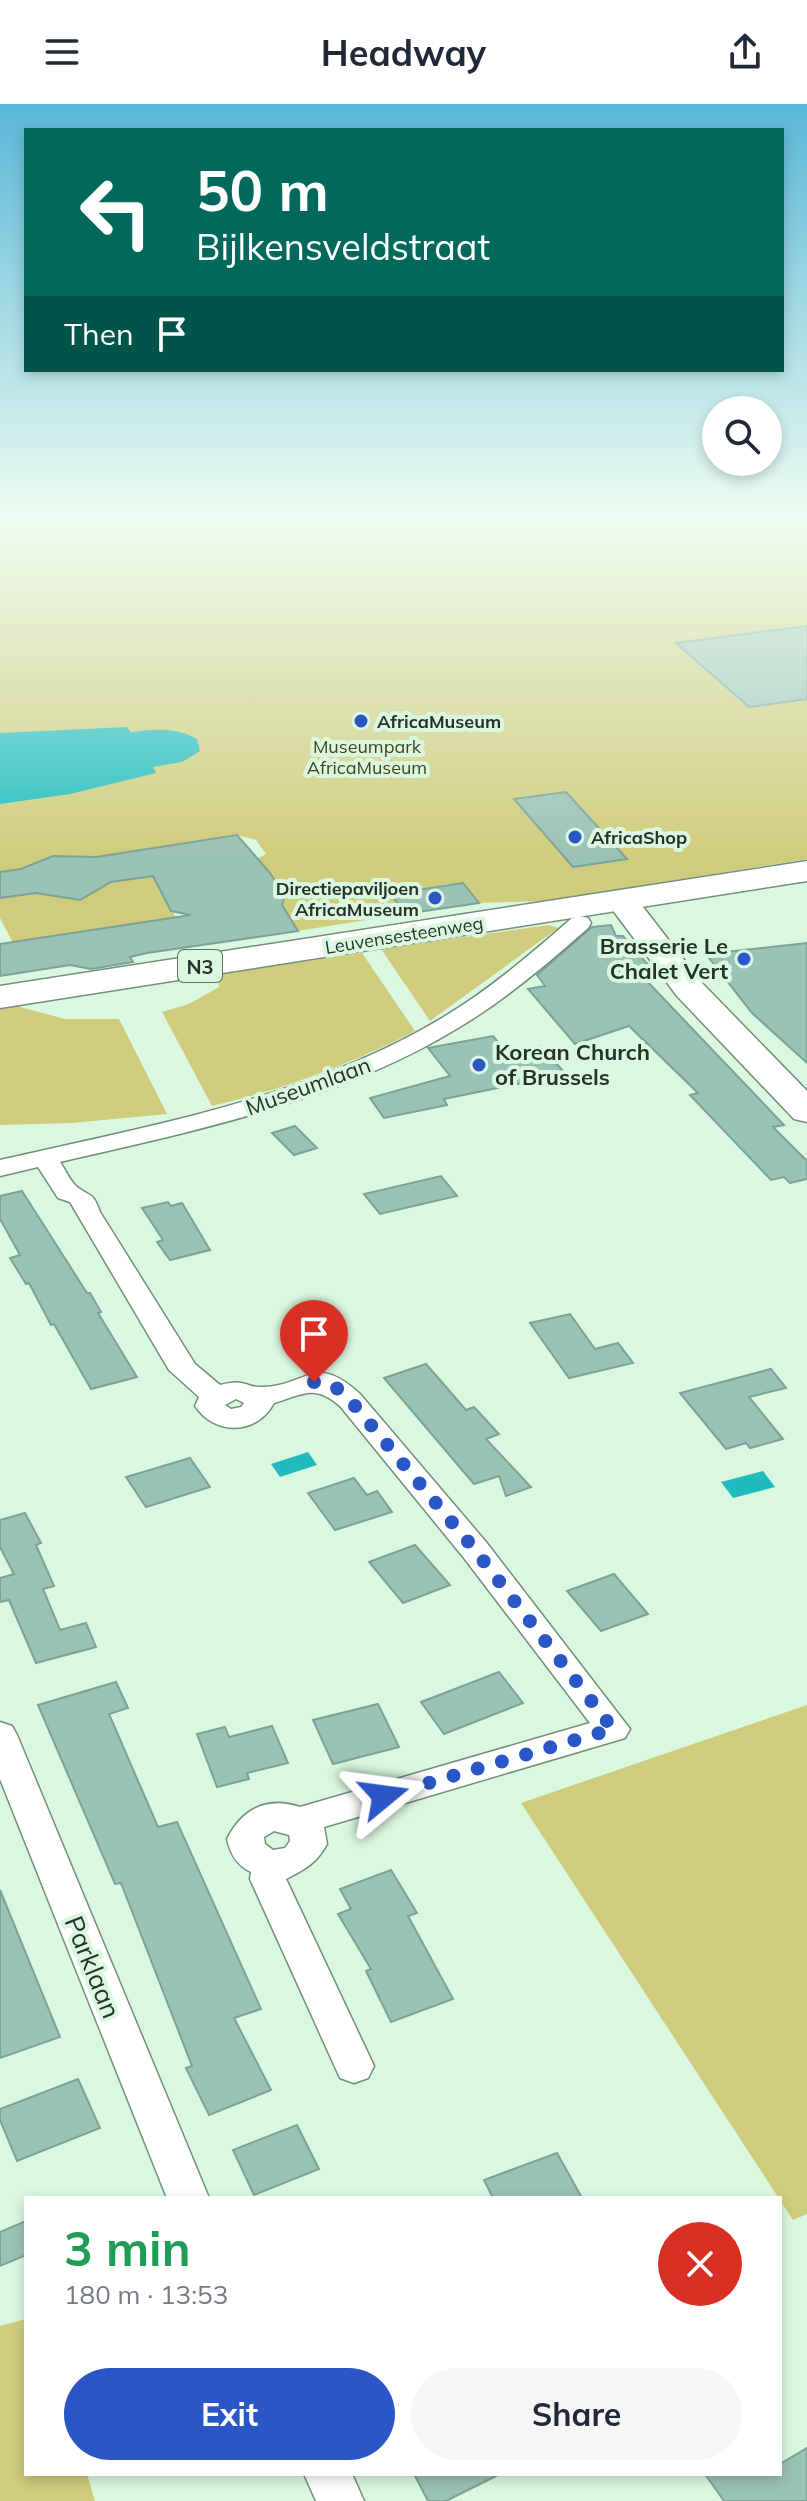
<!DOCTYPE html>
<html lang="en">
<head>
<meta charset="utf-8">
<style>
	:root { --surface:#fff; --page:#f6f6f7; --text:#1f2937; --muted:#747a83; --accent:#2b57c6 }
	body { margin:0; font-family:Mulish,sans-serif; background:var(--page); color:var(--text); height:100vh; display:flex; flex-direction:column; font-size:30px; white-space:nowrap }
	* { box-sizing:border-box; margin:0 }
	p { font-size:26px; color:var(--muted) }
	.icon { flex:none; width:44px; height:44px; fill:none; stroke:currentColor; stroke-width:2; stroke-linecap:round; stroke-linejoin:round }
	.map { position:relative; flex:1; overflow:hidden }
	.side { position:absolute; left:24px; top:2092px; width:758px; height:280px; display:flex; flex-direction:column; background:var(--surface); border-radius:0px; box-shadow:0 4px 12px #0003 }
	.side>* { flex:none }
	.guide { position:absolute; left:24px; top:24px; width:760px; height:244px; border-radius:0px; box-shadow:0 4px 12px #0003; background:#00695c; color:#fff; overflow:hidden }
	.tools { position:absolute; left:702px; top:292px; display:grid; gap:16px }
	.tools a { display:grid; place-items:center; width:80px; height:80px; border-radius:50%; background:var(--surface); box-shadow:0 4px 12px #0003; font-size:40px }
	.pin { position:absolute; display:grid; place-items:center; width:68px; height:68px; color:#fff; margin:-82px -34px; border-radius:50% 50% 50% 0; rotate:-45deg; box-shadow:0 0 8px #0007 }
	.pin .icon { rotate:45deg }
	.me { position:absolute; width:88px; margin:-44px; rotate:74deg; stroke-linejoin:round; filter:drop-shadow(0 0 6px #0008) }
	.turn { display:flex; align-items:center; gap:28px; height:168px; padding:0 40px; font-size:36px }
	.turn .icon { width:104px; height:104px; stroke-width:2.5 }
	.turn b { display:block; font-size:56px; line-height:68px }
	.then { display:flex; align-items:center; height:76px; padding:0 40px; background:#0003; gap:16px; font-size:30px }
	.round { display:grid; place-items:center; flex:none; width:84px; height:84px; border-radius:42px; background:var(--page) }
	.overview { display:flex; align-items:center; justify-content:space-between; height:136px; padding:0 40px }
	h1 { font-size:48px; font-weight:700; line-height:60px; color:#1e9e55 }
	.button { display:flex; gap:16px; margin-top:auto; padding:16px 40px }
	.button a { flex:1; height:92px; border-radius:48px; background:var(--accent); color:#fff; font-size:32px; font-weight:700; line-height:92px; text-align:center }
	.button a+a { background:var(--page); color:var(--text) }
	header { display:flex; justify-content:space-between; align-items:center; height:104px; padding:0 40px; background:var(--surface); font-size:36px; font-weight:700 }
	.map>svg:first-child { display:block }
	.green { fill:#d0cc7d; fill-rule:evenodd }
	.water { fill:#21bbbd }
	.building { fill:#9bc2b6; stroke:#7ca397; stroke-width:2 }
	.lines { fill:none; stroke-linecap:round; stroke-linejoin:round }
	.street-casing { stroke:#738f79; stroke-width:3 }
	.secondary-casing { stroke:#738f79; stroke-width:3 }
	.primary-casing { stroke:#738f79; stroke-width:3 }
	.street { fill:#fff; fill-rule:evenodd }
	.secondary { fill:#fff; fill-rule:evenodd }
	.primary { fill:#fff; fill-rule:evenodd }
	.route { stroke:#2b57c6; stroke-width:14; stroke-dasharray:0 25.2 }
	.poi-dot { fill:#2b57c6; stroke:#daf8e0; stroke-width:3 }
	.labels { text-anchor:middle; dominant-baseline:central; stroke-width:8; stroke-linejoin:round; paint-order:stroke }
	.far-poi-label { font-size:18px; font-weight:bold; fill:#27332a; stroke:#daf8e0; text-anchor:start }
	.far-park-label { font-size:18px; fill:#44421a; stroke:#daf8e0 }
	.far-street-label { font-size:18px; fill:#27332a; stroke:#daf8e0 }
	.shield { fill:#daf8e0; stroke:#5d6e61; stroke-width:2 }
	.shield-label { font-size:20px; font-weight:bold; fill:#27332a }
	.poi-label { font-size:22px; font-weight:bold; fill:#27332a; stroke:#daf8e0; text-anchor:end }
	.street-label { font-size:22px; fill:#27332a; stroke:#daf8e0 }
	.near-street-label { font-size:26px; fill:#27332a; stroke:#daf8e0 }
</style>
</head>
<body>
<header><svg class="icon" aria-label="menu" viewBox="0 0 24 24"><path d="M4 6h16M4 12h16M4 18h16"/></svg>Headway<svg class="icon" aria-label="share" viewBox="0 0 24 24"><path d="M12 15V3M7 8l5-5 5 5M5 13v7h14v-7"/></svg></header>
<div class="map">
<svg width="807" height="2397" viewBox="0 0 807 2397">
	<rect width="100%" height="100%" fill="#daf8e0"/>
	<g class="green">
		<path d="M0 417H807V521L677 539 807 595V755L546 797 479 799 448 780 392 791 405 810 297 827 278 795 284 792 257 755 266 750 256 736 237 731 96 753 53 752 21 765 0 768ZM566 688 626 754V755L515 695Z"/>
		<polygon points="153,772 176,814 13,839 0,814 0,794 37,789 61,793 88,790 110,779"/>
		<polygon points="549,821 558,824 430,917 381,845"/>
		<path d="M362 849 415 927C351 960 282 986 212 1002L162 908 189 900 219 883 218 870Z"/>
		<polygon points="16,902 65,915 119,915 167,1010 72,1019 0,1021 0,904"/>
		<polygon points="807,1601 807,2110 793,2116 521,1699"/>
		<polygon points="26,2215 26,2370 87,2370 95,2397 0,2397 0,2222"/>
	</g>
	<g class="water">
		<path d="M127 623 131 628C154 625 176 623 197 635L200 647 182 658 153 663 156 669 70 690 0 700V629Z"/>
		<polygon points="308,1348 317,1361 280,1373 271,1360"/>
		<polygon points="763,1367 775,1383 733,1394 721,1378"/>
	</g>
	<g class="building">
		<polygon points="807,522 807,595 749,603 676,539"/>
		<polygon points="566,688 627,755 573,763 514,695"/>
		<polygon points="237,731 270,769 285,792 282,801 298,827 147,849 130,853 133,858 91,865 70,861 0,872 0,840 191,811 171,807 153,772 111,778 80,796 36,789 0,794 0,768 21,765 53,752 96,753"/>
		<polygon points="463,779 479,799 405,810 391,790"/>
		<polygon points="611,821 616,832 623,832 657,871 643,873 784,1021 773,1023 807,1057 807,1075 790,1079 784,1073 771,1076 690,991 698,989 629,922 575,940 528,885 545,882 537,871 592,823"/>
		<polygon points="807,839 807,959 752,909 706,850"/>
		<polygon points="493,932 507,949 540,942 566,970 444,995 447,1001 384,1014 370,994 450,972 428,944"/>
		<polygon points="295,1022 317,1044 294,1051 272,1029"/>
		<polygon points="441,1072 457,1092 380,1110 364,1090"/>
		<polygon points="22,1087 87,1189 90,1189 101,1208 98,1209 137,1273 91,1285 54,1220 51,1221 29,1179 26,1180 10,1154 20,1151 0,1115 0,1092"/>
		<polygon points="168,1098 171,1102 182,1099 210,1146 170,1156 157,1138 163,1136 142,1104"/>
		<polygon points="570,1210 595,1245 618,1239 633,1259 569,1274 530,1219"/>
		<polygon points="426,1260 466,1306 474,1303 499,1330 486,1335 531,1383 506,1392 499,1372 474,1380 384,1274"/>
		<polygon points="771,1265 786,1284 749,1293 783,1335 750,1344 746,1339 726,1345 680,1289"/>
		<polygon points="190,1354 210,1383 146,1403 126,1373"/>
		<polygon points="354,1374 367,1391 377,1387 392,1408 335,1426 308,1389"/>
		<polygon points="25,1409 41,1439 36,1441 54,1482 43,1485 60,1526 86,1519 96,1543 36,1559 9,1496 0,1498 0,1474 14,1470 0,1443 0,1416"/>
		<polygon points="415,1441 450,1481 403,1499 369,1458"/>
		<polygon points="614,1470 648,1510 601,1527 567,1487"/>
		<polygon points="499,1568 523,1599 444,1630 421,1598"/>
		<polygon points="116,1578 128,1604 109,1610 158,1723 177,1718 261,1905 234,1914 271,1986 209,2011 186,1964 192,1962 121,1779 115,1780 38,1601"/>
		<polygon points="378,1600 399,1643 333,1660 313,1616"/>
		<polygon points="272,1622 288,1659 247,1669 249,1675 217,1683 197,1630 225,1623 229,1633"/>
		<polygon points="391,1766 417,1809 408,1812 453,1895 391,1918 366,1867 371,1865 338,1810 351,1805 340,1785"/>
		<polygon points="0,1786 60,1933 0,1954"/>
		<polygon points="78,1975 100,2024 17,2057 0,2016 0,2005"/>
		<polygon points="297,2021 319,2065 254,2091 233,2046"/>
		<polygon points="557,2049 582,2094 493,2094 484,2076"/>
		<polygon points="26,2117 26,2151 0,2162 0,2128"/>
		<polygon points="807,2344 807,2397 724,2397 705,2370 780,2370 780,2360"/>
		<polygon points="414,2370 500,2370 446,2397 428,2397"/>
	</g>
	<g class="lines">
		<g class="street-casing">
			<g id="street">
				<path d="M580 812 588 814 591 819 588 824C547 860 505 896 458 924 338 997 195 1027 60 1058 65 1065 69 1075 75 1081 89 1094 92 1085 100 1108L195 1260 220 1281C247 1274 245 1284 262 1283 308 1282 314 1248 360 1290L486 1438 630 1625 625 1634 324 1723 327 1740C316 1760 305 1765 286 1775L374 1962 368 1974 354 1979 340 1974 250 1775 251 1768C236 1761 230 1749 227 1735 242 1705 267 1692 300 1703L590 1619 464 1454 340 1302C314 1280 304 1290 274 1299 257 1331 215 1332 195 1302L199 1293 169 1266 70 1098 58 1094 38 1063 0 1072V1056C149 1022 309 994 442 914 489 886 531 850 572 814ZM236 1295 244 1299 241 1303 231 1305 225 1301ZM274 1727 289 1731 290 1737 285 1744 273 1746 265 1740 264 1733Z"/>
				<polygon points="0,1618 12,1622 17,1631 209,2094 167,2094 0,1675"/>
				<polygon points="304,2370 352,2370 364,2397 316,2397"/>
			</g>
		</g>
		<g class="secondary-casing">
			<polygon id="secondary" points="622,788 633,790 701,878 807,987 807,1018 794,1015 677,892 606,797 611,790"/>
		</g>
		<g class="primary-casing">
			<polygon id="primary" points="807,757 807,777 0,904 0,882"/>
		</g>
		<use href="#street" class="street"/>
		<use href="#secondary" class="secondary"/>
		<use href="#primary" class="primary"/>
	</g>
	<linearGradient id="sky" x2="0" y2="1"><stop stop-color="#58b7d7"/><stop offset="0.55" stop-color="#eefcf1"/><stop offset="1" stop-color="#eefcf1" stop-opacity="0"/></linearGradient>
	<rect width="807" height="753" fill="url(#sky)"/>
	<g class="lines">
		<polyline class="route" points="314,1278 331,1279 350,1296 475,1446 613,1625 384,1692"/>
	</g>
	<g class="poi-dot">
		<circle cx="361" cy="617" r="8"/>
		<circle cx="575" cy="733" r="8"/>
		<circle cx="435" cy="794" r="8"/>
		<circle cx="744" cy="855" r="8"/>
		<circle cx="479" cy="961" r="8"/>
	</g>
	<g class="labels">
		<g class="far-poi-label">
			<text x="377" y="617">AfricaMuseum</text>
			<text x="591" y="733">AfricaShop</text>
			<text x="419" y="784" text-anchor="end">Directiepaviljoen<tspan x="419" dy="21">AfricaMuseum</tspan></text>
		</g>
		<g class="far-park-label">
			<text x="367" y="642">Museumpark<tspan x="367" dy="21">AfricaMuseum</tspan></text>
		</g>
		<g class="far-street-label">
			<text transform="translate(404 831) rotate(-9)">Leuvensesteenweg</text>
		</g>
		<rect class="shield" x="178" y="846" width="44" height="32" rx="6"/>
		<g class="shield-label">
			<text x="200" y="862">N3</text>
		</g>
		<g class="poi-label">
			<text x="728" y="842">Brasserie Le<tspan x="728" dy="25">Chalet Vert</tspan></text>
			<text x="495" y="948" text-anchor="start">Korean Church<tspan x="495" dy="25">of Brussels</tspan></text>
		</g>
		<g class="street-label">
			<text transform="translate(308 982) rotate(-20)">Museumlaan</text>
		</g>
		<g class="near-street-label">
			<text transform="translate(93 1863) rotate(68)">Parklaan</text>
		</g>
	</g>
</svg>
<div class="tools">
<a><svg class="icon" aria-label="search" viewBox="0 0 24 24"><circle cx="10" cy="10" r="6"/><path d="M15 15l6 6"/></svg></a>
</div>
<div class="pin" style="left:314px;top:1278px;background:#d93025"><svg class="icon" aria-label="arrive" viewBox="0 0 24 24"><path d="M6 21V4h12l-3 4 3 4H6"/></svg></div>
<svg class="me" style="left:384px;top:1692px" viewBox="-20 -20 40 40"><path d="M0-17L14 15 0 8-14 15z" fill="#2b57c6" stroke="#fff" stroke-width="4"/></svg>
<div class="guide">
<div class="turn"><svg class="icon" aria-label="left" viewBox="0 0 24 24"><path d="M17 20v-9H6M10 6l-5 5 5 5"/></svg><div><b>50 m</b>Bijlkensveldstraat</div></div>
<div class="then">Then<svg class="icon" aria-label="arrive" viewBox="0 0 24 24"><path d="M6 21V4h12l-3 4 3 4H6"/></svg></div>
</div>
<section class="side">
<div class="overview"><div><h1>3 min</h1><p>180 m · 13:53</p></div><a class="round" style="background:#d93025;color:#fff"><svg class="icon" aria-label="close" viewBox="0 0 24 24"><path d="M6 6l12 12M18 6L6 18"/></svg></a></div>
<div class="button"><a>Exit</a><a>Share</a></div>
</section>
</div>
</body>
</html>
